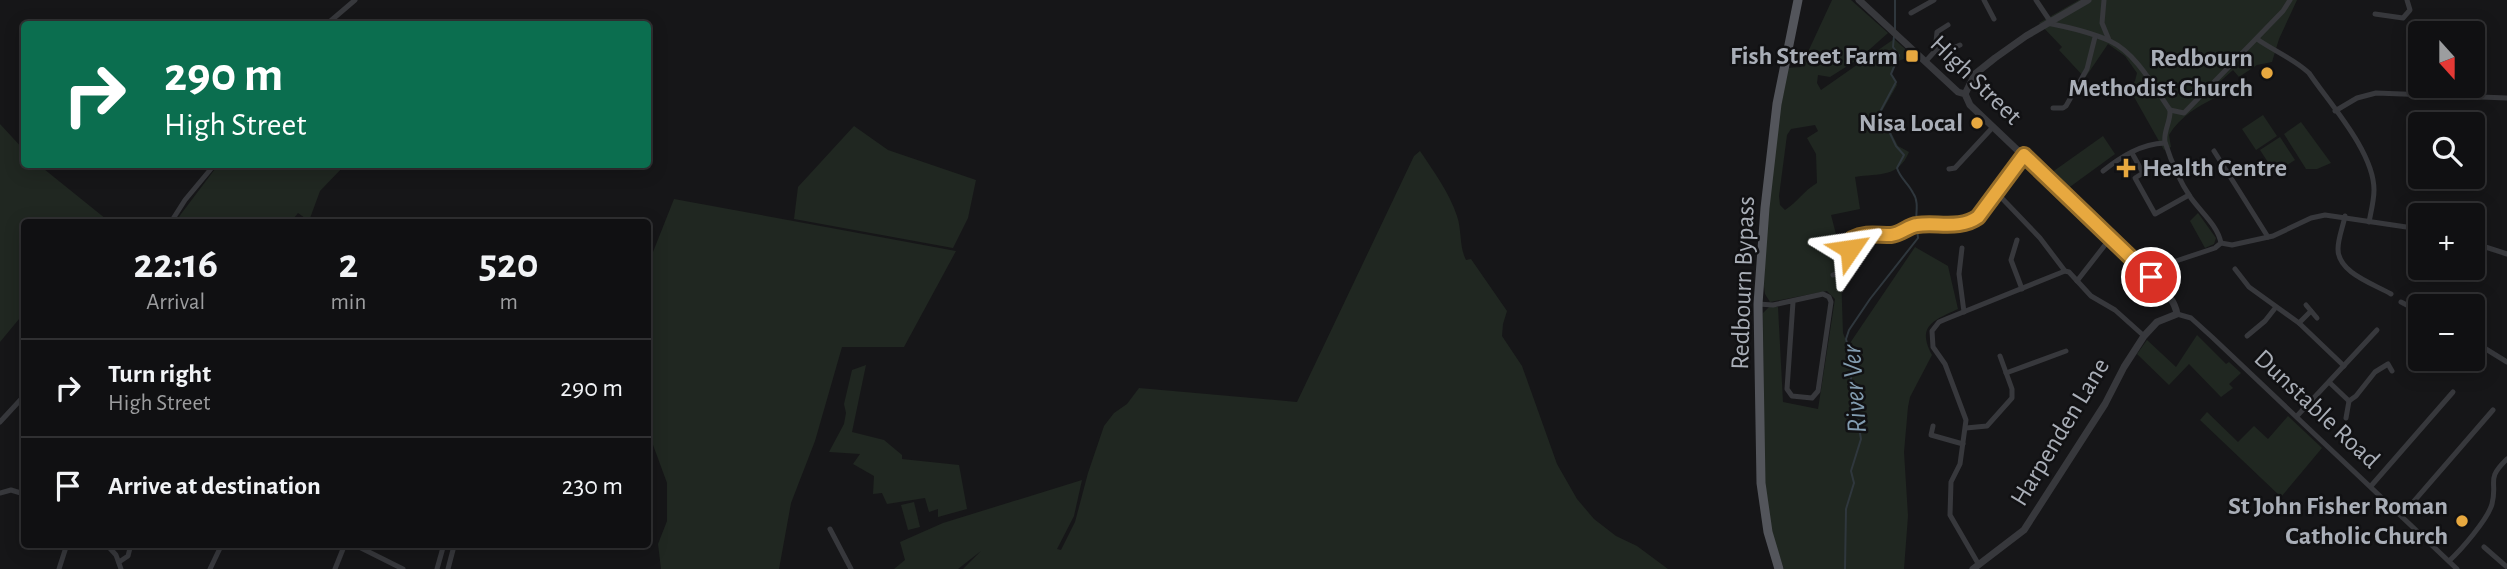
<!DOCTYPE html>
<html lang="en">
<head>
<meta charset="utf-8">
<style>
	:root { --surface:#101012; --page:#1e1e20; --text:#f1f3f6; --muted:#9c9d9f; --line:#303032 }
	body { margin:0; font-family:"Alegreya Sans",sans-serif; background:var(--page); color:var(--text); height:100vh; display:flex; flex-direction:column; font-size:26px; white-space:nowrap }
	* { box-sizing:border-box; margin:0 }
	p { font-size:23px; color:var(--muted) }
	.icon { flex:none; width:38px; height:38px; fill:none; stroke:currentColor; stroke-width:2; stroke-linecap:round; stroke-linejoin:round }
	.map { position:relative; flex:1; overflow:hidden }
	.side { position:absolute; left:21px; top:219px; width:630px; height:329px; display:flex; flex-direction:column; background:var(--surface); border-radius:7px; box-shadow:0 4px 18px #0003,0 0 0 2px var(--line) }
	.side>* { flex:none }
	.banner { position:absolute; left:21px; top:21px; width:630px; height:147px; border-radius:7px; box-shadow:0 4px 18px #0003,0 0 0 2px var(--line); background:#0b6e4f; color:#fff; overflow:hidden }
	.needle { width:46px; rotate:159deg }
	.controls { position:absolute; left:2408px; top:21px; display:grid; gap:14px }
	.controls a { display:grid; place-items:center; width:77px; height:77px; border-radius:7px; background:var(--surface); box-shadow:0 4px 18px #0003,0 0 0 2px var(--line); font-size:35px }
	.pin { position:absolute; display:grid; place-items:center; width:60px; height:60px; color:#fff; margin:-30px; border:4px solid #fff; border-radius:50%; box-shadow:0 2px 7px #0007 }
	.me { position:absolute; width:77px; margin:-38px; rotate:58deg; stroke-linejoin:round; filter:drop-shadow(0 0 5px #0008) }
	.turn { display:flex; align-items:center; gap:24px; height:147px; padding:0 28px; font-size:32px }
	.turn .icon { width:91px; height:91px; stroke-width:2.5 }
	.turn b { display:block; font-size:49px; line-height:60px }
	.eta { display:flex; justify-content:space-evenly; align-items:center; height:119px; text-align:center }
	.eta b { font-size:42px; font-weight:700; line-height:49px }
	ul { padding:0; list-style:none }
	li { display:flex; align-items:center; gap:21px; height:98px; padding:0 28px; border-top:2px solid var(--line) }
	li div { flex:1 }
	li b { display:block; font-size:26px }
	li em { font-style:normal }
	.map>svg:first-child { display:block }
	.green { fill:#202721; fill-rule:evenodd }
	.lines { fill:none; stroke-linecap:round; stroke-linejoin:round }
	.stream { stroke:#2f373d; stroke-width:2 }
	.minor { stroke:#37383c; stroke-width:5 }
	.tertiary { stroke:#37383c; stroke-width:7 }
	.primary { stroke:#53555b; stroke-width:9 }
	.route-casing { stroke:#966d29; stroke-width:18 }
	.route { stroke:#e7a83f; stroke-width:12 }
	.poi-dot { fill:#e7a83f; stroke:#111113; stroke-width:2.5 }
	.labels { text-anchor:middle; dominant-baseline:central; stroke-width:5; stroke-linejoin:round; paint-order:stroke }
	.poi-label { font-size:26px; font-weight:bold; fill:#a9aeb7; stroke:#111113; text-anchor:end }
	.street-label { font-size:26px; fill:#a9aeb7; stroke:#111113 }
	.water-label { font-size:28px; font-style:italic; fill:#829cb0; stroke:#111113 }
</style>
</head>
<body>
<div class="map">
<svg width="2507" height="569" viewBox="0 0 2507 569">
	<rect width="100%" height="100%" fill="#161618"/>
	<g class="green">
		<path d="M1832 0H1851L1888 33 1860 58 1830 77 1818 75 1817 83 1821 90 1894 39 1913 56 1898 61 1891 74 1897 85 1881 113 1898 146 1909 152C1898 178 1880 173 1855 177L1860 209 1831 215 1837 238 1845 237 1848 262 1836 271 1841 274 1843 333 1848 346 1915 247 1948 266 1958 309C1934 320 1916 326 1932 355L1910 397 1908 407 1904 452 1908 516 1904 569H1784L1771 532 1764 474 1763 313 1769 307H1778L1783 402 1818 409 1835 299 1827 291 1770 302 1765 294 1764 286C1766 213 1775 141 1786 68L1801 67ZM1815 125 1818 131 1807 138 1816 154 1817 183C1803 191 1798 202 1785 210L1780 205 1779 196 1787 135 1791 129Z"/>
		<path d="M2079 0H2297L2279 39 2272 62 2257 65 2239 77 2233 70 2214 87 2219 96C2200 105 2180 116 2169 135L2171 147 2164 150 2129 88 2135 81 2137 73 2125 56 2108 44 2085 78 2059 50 2062 47 2039 23Z"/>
		<polygon points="2263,115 2277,136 2256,150 2242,129"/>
		<polygon points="2301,122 2331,163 2317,169 2306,169 2284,134"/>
		<polygon points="0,124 24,150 24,164 39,165 106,219 103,222 24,222 24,313 0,342"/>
		<polygon points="854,126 888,150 976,180 968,218 953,248 794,219 798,187"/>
		<polygon points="2103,136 2115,154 2067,189 2051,173"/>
		<polygon points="2280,137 2295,160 2275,173 2260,150"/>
		<path d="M1420 151C1434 172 1449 192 1457 216 1462 231 1459 246 1466 260L1471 259 1507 311 1503 324 1502 336 1522 366 1557 464 1577 499 1594 519 1616 536 1637 546 1668 569H963L981 551 958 569H894L905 560 900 542 943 523 1082 480 1074 516 1057 549 1061 550 1075 522 1088 473 1104 426 1114 413 1127 404 1139 388 1297 402 1414 156Z"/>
		<polygon points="218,165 218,164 345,165 320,191 309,221 298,213 291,222 175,222"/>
		<polygon points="674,199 956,251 904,347 842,347 815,441 791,503 779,569 661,569 658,544 667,521 667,483 649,434 648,413 648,257 653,252"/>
		<polygon points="2198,213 2216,238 2214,244 2205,248 2190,221"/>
		<polygon points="2197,335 2226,364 2229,362 2241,373 2229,384 2233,388 2221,397 2189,364 2169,385 2137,354 2147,340 2176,367"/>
		<polygon points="866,365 852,432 884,440 902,455 902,459 959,465 967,509 938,517 938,509 929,512 925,498 887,504 882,493 873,494 874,476 853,464 860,454 829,452 844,424 846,413 844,404 852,370"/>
		<polygon points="2207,412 2238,442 2254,426 2268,439 2288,416 2322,448 2281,497 2200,420"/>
		<polygon points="914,502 920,527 908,530 901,505"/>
	</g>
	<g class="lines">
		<g class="stream">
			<polyline points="1895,31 1895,0"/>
			<path d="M1894 36 1893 47 1899 55 1891 74 1896 82 1880 112 1896 146 1904 155 1897 168C1900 178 1908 183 1913 193 1919 201 1916 213 1916 222"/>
			<polyline points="1845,569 1846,509 1854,483 1851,471 1861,439 1851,383 1851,360 1846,339 1849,330 1870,299 1918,238 1917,228"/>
		</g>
		<g class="minor">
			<polyline points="1984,0 1994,19"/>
			<polyline points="2036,0 2050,21"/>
			<polyline points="2104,0 2102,23 2109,40"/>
			<polyline points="1911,13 1934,0"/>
			<polyline points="2375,14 2403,18 2410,10 2407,0"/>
			<path d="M2047 23C2068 27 2090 32 2110 41 2136 53 2154 87 2170 110"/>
			<polyline points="327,24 355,0"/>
			<polyline points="2473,34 2473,25"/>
			<path d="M2257 39C2274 51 2294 59 2309 73 2330 104 2374 152 2374 190 2374 200 2371 212 2369 222"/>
			<polyline points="1935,51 1947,51 1960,45"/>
			<polyline points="1926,61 1935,51 1937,32 1948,25"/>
			<polyline points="2053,108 2063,108 2066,106 2087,69 2095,37"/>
			<polyline points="2170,110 2184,113 2283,11 2290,0"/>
			<polyline points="2335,111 2357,98 2376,93 2507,98"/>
			<polyline points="2214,151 2268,237"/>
			<polyline points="2132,153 2143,173 2135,178 2155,214 2189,195"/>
			<polyline points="1949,169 1955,168 1993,127"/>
			<path d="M2103 171C2122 156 2141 144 2165 143"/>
			<polyline points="1995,191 2040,238 2065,271 2069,272 2091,296 2115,310 2144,336"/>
			<path d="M2345 216C2343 227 2338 238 2338 249 2338 273 2374 284 2391 294"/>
			<polyline points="171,222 185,200 215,164"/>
			<polyline points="2017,240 2011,260 2022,289"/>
			<polyline points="2221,243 2232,245 2273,236 2311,218 2325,215 2420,229"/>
			<polyline points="2473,243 2507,254"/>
			<polyline points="1962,248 1959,274 1964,312"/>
			<polyline points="2235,269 2249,287 2299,323 2344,366"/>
			<path d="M1833 275C1849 268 1848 257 1851 242 1863 229 1877 236 1893 235 1902 233 1909 226 1918 225 1938 222 1961 230 1977 217L2024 155"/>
			<path d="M2151 277 2173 262 2215 248 2221 243C2218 226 2201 212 2191 198 2180 182 2171 161 2165 142 2163 132 2171 121 2170 110"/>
			<polyline points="2077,281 2105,245"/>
			<polyline points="2401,302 2420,312"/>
			<polyline points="1758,304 1773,305 1823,294 1829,297 1831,302 1818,391 1812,398 1792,396 1787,389 1793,302"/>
			<polyline points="2306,305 2317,318"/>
			<polyline points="2177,314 2191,318 2212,337 2457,569"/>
			<polyline points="2299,323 2311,311"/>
			<polyline points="2247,336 2265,321 2276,307"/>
			<polyline points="2473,341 2507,362"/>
			<polyline points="2006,373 2066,351"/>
			<polyline points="2329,382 2349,401 2356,396 2375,372 2388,364 2392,371"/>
			<polyline points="2297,416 2377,330"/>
			<polyline points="2346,418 2349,401"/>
			<polyline points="0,422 24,396"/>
			<polyline points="1933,426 1931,435 1963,444"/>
			<polyline points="1966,428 1987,426 2012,398 2012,389 2000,356"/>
			<polyline points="2371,486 2453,392"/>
			<polyline points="0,493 11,490 24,494"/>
			<polyline points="2402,515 2493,410"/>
			<polyline points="830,529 851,569"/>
			<polyline points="106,544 116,555 121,569"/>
			<polyline points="353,544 403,569"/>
			<polyline points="2484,547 2507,567"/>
			<path d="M2449 561C2461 550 2488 519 2492 504 2498 481 2485 480 2507 459"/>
			<polyline points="119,562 128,556 131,544"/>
			<polyline points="1979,565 1950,515 1951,482 1960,464 1966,420 1945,364 1933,347 1932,331 1939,322 1946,319 2065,271"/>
			<polyline points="59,569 67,544"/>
			<polyline points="210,569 222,544"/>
			<polyline points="335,569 345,544"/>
			<polyline points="437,569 444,544"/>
			<polyline points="448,569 454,546"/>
		</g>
		<g class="tertiary">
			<path d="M1859 0 1958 92 1965 94 1970 105 2151 277C2162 289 2174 297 2177 314L2157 322 2144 336 2124 367 2105 404 2024 530 1973 569"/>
			<polyline points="1965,94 1975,74 1995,58 2026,36 2088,0"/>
		</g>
		<polyline class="primary" points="1779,569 1768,532 1761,483 1758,304 1765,208 1777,104 1798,0"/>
	</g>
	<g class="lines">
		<g class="route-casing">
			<path id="route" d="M1850 249 1852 239C1866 232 1876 235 1891 235 1901 234 1908 226 1917 225 1937 222 1960 230 1978 217L2024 155 2151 277"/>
		</g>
		<use href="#route" class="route"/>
	</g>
	<g class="poi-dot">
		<rect x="1905" y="49" width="14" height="14" rx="3.5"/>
		<circle cx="2267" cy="73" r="7"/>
		<circle cx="1977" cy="123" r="7"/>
		<path d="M2122.5 157.5h7v7h7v7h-7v7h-7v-7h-7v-7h7z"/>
		<circle cx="2462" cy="521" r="7"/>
	</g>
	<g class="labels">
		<g class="poi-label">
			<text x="1898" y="56">Fish Street Farm</text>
			<text x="2253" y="58">Redbourn<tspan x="2253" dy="30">Methodist Church</tspan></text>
			<text x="1963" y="123">Nisa Local</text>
			<text x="2142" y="168" text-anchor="start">Health Centre</text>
			<text x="2448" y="506">St John Fisher Roman<tspan x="2448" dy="30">Catholic Church</tspan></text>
		</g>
		<g class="street-label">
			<text transform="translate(1976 80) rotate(44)">High Street</text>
			<text transform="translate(1743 283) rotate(-88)">Redbourn Bypass</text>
			<text transform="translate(2317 409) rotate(43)">Dunstable Road</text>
			<text transform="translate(2060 432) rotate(-59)">Harpenden Lane</text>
		</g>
		<g class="water-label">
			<text transform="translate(1855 389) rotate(-94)">River Ver</text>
		</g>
	</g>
</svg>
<div class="controls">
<a><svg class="needle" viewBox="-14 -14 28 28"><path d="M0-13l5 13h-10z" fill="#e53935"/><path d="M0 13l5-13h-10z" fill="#9c9d9f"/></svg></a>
<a><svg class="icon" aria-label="search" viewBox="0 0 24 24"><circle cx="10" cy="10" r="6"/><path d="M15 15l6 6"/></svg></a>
<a>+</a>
<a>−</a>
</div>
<div class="pin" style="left:2151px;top:277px;background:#d93025"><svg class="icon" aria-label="arrive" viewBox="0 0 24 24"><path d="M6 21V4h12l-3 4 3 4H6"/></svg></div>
<svg class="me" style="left:1850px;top:249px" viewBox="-20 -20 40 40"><path d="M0-17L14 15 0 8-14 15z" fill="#e7a83f" stroke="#fff" stroke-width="4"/></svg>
<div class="banner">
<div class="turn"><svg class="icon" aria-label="right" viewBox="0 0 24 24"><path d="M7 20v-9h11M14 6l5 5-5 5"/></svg><div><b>290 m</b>High Street</div></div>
</div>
<section class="side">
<div class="eta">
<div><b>22:16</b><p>Arrival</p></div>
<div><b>2</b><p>min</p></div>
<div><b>520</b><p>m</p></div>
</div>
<ul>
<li><svg class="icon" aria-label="right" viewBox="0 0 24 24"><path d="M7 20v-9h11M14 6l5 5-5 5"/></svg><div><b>Turn right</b><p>High Street</p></div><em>290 m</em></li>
<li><svg class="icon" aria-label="arrive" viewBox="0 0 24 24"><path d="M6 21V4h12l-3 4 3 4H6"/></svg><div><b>Arrive at destination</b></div><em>230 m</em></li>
</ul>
</section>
</div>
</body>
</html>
